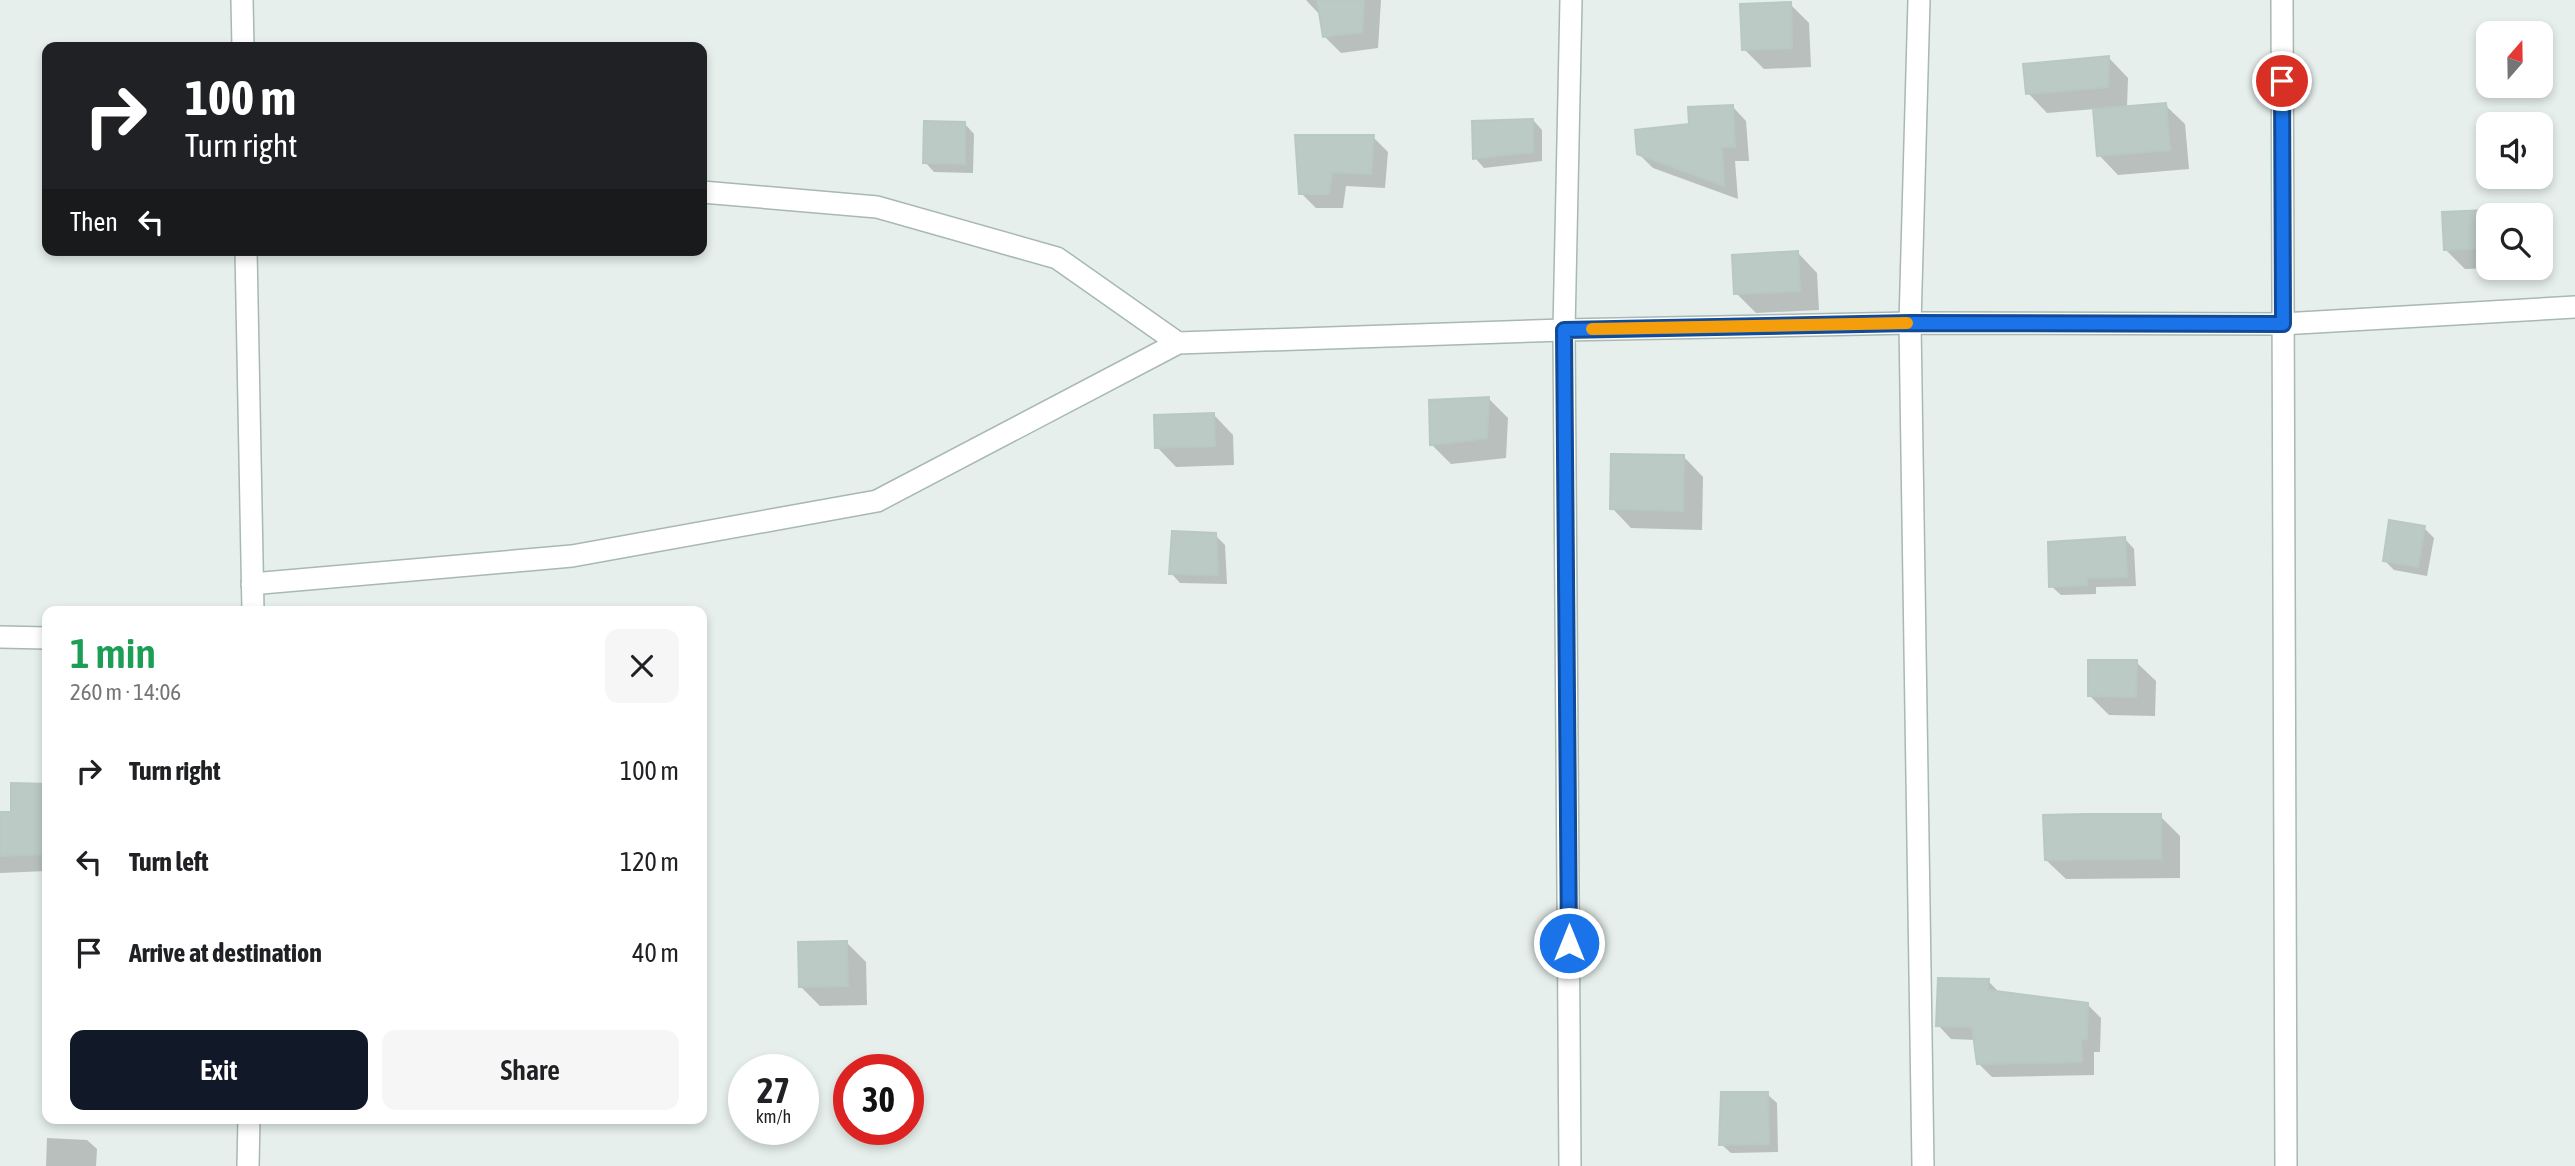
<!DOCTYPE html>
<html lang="en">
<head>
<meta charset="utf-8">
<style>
	:root { --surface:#fff; --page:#f6f6f6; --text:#202124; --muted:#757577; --accent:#111827 }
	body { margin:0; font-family:"Asap Condensed",sans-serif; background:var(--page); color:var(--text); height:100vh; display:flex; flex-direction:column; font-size:26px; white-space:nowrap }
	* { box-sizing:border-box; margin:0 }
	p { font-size:23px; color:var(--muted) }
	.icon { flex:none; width:38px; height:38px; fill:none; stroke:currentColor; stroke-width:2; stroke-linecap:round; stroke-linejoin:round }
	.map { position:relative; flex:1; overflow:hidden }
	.panel { position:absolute; left:42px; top:606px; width:665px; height:518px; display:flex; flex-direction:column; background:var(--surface); border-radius:14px; box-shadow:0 4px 10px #0003 }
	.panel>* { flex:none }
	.banner { position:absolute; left:42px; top:42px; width:665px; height:214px; border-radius:14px; box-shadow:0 4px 10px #0003; background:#202124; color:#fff; overflow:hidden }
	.needle { width:46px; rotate:20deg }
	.fabs { position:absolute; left:2476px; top:21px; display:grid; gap:14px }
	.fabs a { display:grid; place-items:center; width:77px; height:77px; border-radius:14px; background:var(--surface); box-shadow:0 4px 10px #0003; font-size:35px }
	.speed { position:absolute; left:728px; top:1054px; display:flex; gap:14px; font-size:35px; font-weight:700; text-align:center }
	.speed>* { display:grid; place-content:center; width:91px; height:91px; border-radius:50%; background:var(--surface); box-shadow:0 4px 10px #0003; line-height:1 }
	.speed small { font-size:18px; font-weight:400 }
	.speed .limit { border:10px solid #d22; background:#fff; color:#111 }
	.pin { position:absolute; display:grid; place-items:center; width:60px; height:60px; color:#fff; margin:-30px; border:4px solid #fff; border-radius:50%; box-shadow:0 2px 7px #0007 }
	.me { position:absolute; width:77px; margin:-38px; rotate:0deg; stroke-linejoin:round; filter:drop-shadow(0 0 5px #0008) }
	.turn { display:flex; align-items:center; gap:24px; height:147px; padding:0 28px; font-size:32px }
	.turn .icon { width:91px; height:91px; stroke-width:2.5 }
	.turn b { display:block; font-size:49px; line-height:60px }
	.then { display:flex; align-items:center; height:66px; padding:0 28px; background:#0003; gap:14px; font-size:26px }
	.round { display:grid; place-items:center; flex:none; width:74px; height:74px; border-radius:14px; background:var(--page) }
	.summary { display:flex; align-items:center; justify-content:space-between; height:119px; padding:0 28px }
	h1 { font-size:42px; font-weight:600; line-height:52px; color:#1e9e55 }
	.button { display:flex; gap:14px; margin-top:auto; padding:14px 28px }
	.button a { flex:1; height:80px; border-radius:14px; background:var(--accent); color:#fff; font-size:28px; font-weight:600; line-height:80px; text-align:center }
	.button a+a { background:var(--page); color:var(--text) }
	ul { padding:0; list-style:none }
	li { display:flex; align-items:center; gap:21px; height:91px; padding:0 28px }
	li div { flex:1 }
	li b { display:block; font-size:26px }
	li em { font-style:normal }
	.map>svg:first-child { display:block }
	.shadow { fill:#0003 }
	.building { fill:#bbcac4; stroke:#b8c9c2; stroke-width:2 }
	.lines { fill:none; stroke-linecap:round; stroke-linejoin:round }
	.minor-casing { stroke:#a8b8b2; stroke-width:24 }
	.minor { stroke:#fff; stroke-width:21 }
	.route-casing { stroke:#114b97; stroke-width:18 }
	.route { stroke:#1a73e8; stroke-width:12 }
	.slow { stroke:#f59e0b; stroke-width:12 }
</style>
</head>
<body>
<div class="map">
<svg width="2575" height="1166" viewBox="0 0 2575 1166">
	<rect width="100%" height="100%" fill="#e6efeb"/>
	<g class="shadow">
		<polygon points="1306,0 1381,0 1378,48 1341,53 1324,36 1321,16"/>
		<polygon points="1790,4 1809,23 1811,67 1764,69 1744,49"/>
		<polygon points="2109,58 2128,78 2127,108 2165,105 2185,124 2189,169 2118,175 2099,155 2095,109 2047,113 2028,93"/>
		<polygon points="1732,106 1746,121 1749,161 1735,161 1738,199 1653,168 1639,154"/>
		<polygon points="1533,120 1542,130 1542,161 1484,168 1475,158"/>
		<polygon points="965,124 974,134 973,173 934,172 925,162"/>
		<polygon points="1373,137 1388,152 1385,188 1346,186 1343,208 1316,208 1301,193"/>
		<polygon points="2507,211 2512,215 2488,215 2488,268 2495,268 2465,269 2446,250 2444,214"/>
		<polygon points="1798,253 1817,273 1819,310 1756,313 1736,293"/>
		<polygon points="1488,398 1508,418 1506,458 1451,464 1431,444"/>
		<polygon points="1214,415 1233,435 1234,465 1176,467 1157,447"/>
		<polygon points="1684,457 1703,477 1702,530 1631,528 1612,508"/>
		<polygon points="2424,528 2434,538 2427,576 2394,570 2385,561"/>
		<polygon points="1215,535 1225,545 1227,584 1180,583 1171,573"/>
		<polygon points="2125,539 2134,549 2136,586 2096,587 2096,594 2061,595 2051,586"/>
		<polygon points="2136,662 2156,681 2155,716 2109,715 2090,696"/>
		<polygon points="47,784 47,871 0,873 0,814 13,813 13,785"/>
		<polygon points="2160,816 2180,836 2180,878 2066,879 2046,860"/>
		<polygon points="846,942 866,962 867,1005 820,1006 801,987"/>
		<polygon points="1988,981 2000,993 2087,1004 2101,1018 2100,1052 2094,1052 2094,1075 1992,1077 1978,1063 1976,1040 1951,1039 1938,1025"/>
		<polygon points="1767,1094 1777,1103 1778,1152 1731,1153 1721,1144"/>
		<polygon points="47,1138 87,1140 97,1149 96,1166 46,1166"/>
	</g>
	<g class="building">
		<polygon points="1317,0 1364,0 1362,32 1323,37"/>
		<polygon points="1791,2 1792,48 1742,50 1740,4"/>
		<polygon points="2109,56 2108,87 2026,94 2023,64"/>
		<polygon points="2166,103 2170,150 2097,156 2093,109"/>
		<polygon points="1733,105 1735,147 1722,147 1724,186 1637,154 1635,130 1689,124 1688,107"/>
		<polygon points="1533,119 1533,152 1473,159 1472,121"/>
		<polygon points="924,121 965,122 965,164 923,163"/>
		<polygon points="1295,135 1374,135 1371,174 1332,172 1329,194 1299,194"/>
		<polygon points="2488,210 2488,248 2444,250 2442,212"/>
		<polygon points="1798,251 1800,291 1734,294 1732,255"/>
		<polygon points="1489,397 1487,438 1430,445 1429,400"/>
		<polygon points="1214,413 1215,446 1155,448 1154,415"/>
		<polygon points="1611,454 1684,455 1683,511 1610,509"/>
		<polygon points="2389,520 2425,526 2418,567 2383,561"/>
		<polygon points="1172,531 1216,533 1218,575 1169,574"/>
		<polygon points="2125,537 2127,577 2087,578 2087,585 2049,587 2048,542"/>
		<polygon points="2088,660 2137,660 2136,697 2088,696"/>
		<polygon points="11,783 47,784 47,854 0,856 0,812 11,812"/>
		<polygon points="2087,814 2161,814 2161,859 2045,860 2043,815"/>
		<polygon points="847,941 848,986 799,987 798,942"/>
		<polygon points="1938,978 1989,979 1988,990 2088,1003 2087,1039 2081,1039 2082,1062 1977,1064 1972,1027 1936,1026"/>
		<polygon points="1721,1092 1768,1092 1769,1144 1719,1145"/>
	</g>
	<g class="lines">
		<g class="minor-casing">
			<g id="minor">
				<polyline points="242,0 243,47"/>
				<polyline points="1919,0 1910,323 1923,1166"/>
				<polyline points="2282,0 2286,1166"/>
				<polyline points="702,192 877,207 1057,258 1178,343"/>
				<polyline points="246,250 253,611"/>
				<polyline points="252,584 572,556 877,501 1178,343 1564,330 1910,323 2283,324 2575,307"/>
				<polyline points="0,637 47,638"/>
				<polyline points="248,1166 249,1118"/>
				<polyline points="1570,1166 1564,330 1571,0"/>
			</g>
		</g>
		<use href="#minor" class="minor"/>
	</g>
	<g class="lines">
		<g class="route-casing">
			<polyline id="route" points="1569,943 1564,330 1910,323 2283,324 2282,81"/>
		</g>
		<use href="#route" class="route"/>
		<polyline class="slow" points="1592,329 1907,323"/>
	</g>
</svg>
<div class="fabs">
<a><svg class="needle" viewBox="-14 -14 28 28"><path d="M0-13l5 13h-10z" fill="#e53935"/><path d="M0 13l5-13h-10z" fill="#757577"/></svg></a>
<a><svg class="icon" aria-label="sound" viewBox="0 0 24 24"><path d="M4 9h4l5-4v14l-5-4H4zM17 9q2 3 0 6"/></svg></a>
<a><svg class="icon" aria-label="search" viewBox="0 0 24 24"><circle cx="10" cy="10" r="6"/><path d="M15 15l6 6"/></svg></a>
</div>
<div class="speed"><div>27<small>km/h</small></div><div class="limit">30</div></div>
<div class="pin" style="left:2282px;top:81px;background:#d93025"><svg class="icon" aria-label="arrive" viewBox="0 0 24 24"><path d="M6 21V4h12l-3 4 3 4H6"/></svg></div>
<svg class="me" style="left:1569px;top:943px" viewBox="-20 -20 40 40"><circle r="17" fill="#1a73e8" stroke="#fff" stroke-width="3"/><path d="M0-11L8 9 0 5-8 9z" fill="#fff"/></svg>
<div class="banner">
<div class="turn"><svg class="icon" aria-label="right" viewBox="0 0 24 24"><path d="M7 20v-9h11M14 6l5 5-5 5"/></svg><div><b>100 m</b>Turn right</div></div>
<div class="then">Then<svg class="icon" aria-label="left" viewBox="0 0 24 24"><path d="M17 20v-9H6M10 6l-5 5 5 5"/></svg></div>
</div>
<section class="panel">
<div class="summary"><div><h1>1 min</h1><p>260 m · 14:06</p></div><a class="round"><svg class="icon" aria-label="close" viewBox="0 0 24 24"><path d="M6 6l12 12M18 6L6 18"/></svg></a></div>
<ul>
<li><svg class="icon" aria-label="right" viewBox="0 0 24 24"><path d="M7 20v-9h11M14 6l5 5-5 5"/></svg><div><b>Turn right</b></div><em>100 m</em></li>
<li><svg class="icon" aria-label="left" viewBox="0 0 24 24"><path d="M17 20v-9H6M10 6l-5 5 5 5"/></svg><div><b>Turn left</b></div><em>120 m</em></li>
<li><svg class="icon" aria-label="arrive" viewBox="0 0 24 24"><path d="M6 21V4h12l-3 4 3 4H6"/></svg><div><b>Arrive at destination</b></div><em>40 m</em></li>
</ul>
<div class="button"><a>Exit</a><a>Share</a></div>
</section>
</div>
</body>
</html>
